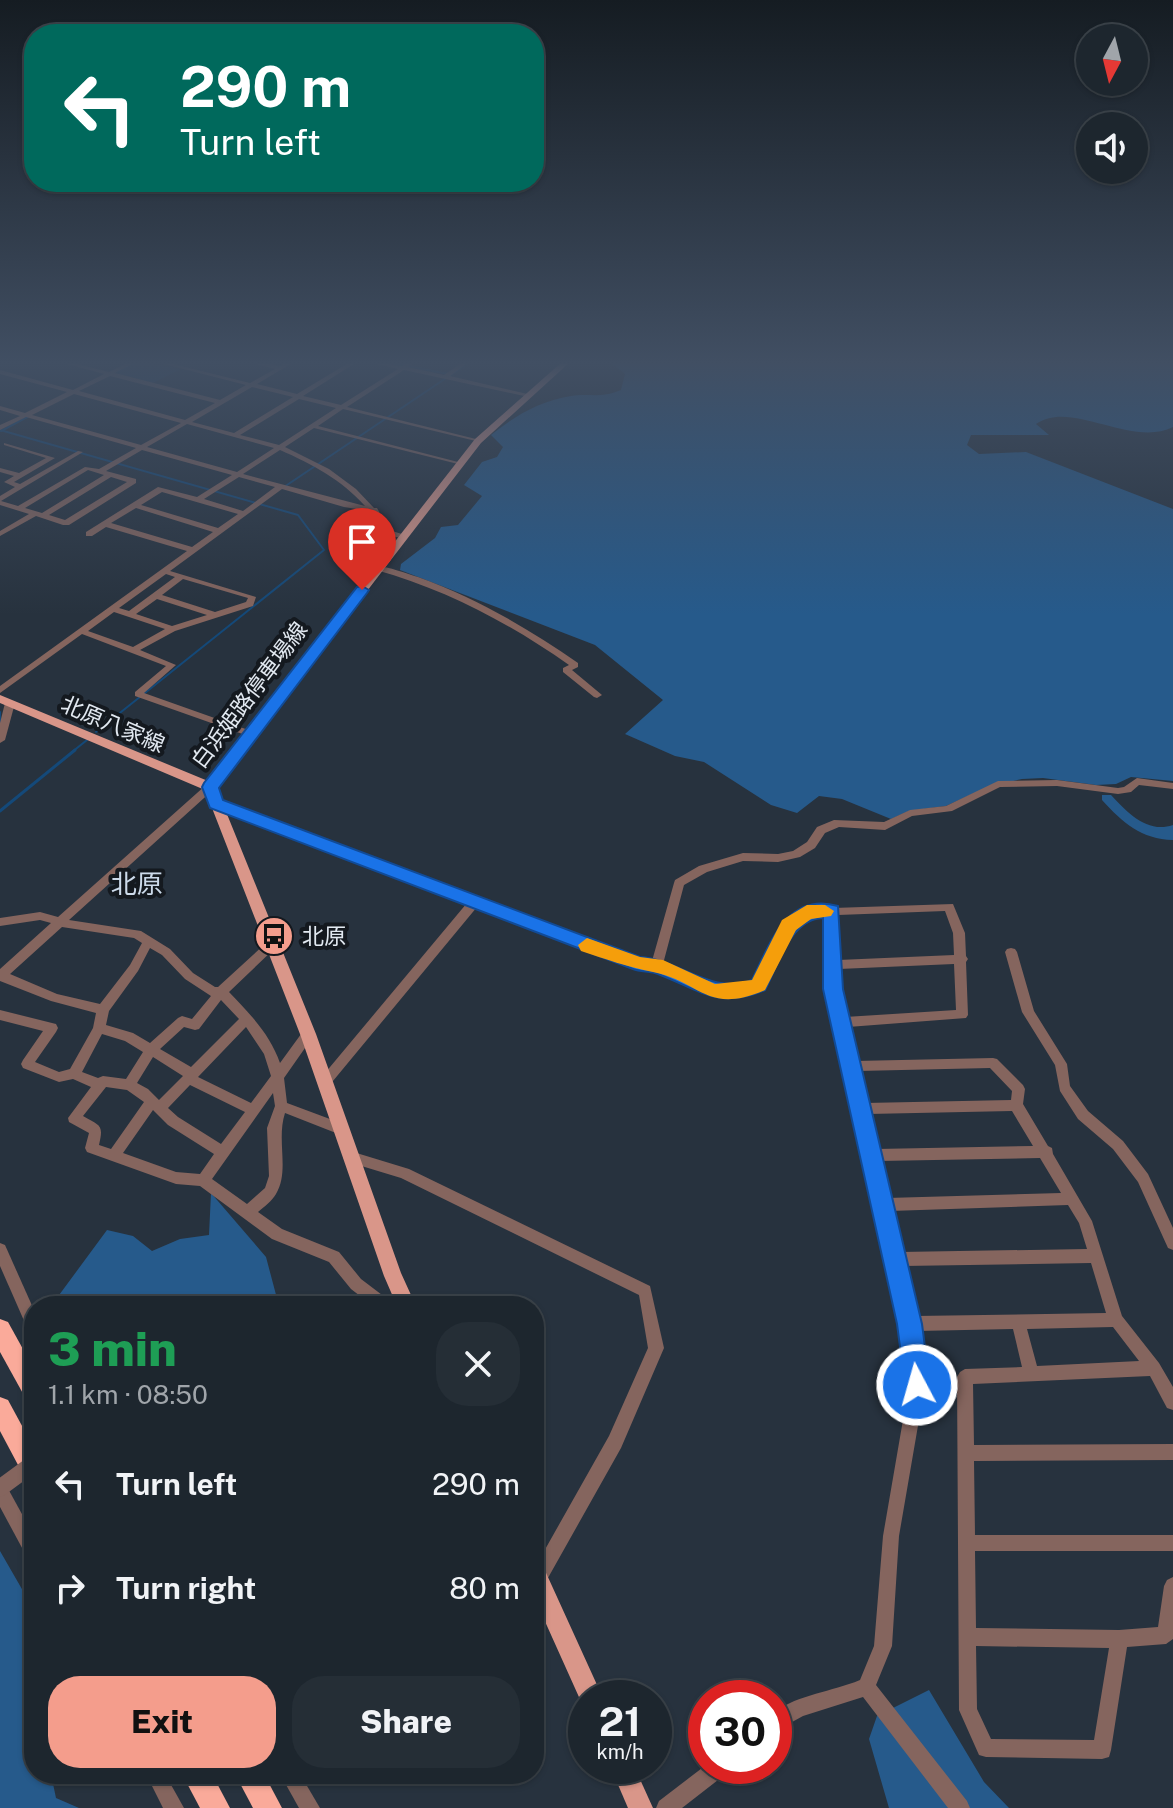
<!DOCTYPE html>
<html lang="en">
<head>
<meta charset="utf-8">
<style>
	:root { --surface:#1d262e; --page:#252e36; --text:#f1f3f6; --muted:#a0a5aa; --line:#3b434a; --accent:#f49d8c }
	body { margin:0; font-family:"Public Sans","Noto Sans JP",sans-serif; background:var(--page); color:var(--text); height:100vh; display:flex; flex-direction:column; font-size:30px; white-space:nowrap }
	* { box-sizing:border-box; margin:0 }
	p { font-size:26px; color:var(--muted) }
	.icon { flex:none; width:44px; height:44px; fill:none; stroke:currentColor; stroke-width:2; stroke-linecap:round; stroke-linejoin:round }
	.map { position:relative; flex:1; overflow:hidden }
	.panel { position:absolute; left:24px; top:1296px; width:520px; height:488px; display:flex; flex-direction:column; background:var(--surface); border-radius:32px; box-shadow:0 2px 6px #0004,0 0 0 2px var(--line) }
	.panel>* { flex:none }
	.guide { position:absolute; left:24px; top:24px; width:520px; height:168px; border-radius:32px; box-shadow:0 2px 6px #0004,0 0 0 2px var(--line); background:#00695c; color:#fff; overflow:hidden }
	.needle { width:52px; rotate:187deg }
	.tools { position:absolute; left:1076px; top:24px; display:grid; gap:16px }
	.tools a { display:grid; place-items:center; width:72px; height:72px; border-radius:50%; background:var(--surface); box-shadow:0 2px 6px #0004,0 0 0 2px var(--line); font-size:40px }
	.speed { position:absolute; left:568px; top:1680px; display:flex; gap:16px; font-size:40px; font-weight:700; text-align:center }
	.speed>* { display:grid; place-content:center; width:104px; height:104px; border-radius:50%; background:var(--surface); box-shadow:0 2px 6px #0004,0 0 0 2px var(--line); line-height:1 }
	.speed small { font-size:20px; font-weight:400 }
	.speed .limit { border:12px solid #d22; background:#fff; color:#111 }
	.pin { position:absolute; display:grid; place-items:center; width:68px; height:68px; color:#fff; margin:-82px -34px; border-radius:50% 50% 50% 0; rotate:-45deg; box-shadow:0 0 8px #0007 }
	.pin .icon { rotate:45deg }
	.me { position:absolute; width:88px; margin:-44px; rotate:354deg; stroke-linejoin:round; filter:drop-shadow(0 0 6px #0008) }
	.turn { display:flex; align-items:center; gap:28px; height:168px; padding:0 24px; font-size:36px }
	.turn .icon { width:104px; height:104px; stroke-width:2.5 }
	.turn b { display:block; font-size:56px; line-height:68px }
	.round { display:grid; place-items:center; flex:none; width:84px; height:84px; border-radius:32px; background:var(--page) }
	.overview { display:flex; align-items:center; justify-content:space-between; height:136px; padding:0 24px }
	h1 { font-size:48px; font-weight:800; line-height:60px; color:#1e9e55 }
	.button { display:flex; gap:16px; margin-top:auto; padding:16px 24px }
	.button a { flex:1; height:92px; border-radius:32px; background:var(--accent); color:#111; font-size:32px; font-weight:800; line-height:92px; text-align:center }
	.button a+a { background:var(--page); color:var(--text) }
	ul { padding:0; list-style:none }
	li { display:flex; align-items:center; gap:24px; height:104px; padding:0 24px }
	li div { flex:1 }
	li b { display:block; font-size:30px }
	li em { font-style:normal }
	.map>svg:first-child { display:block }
	.green { fill:#22405f }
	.forest { fill:#265a8b }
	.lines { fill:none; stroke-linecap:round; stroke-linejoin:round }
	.stream-far1 { stroke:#144979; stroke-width:2 }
	.stream { stroke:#144979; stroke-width:3 }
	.minor { fill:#85655e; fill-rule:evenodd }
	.major { fill:#d99689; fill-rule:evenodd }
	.highway { fill:#faaa9a; fill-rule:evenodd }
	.minor-bridge { stroke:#85655e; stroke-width:17 }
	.route { fill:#1a73e8; stroke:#114b97; stroke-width:2 }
	.slow { fill:#f59e0b }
	.labels { text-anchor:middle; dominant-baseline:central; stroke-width:8; stroke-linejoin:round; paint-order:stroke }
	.street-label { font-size:22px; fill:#e2e9f1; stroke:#14191f }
	.poi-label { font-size:22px; fill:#e2e9f1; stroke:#14191f; text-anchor:start }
	.quarter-label { font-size:26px; fill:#ccdaea; stroke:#14191f }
</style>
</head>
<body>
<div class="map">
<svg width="1173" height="1808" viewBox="0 0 1173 1808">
	<rect width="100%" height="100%" fill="#27323e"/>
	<polygon class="green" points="138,362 181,369 153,383 115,373"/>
	<g class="forest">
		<path d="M610 362H1173V427C1131 448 1071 399 1036 424L1049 435H971L967 445 979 454 1026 452 1173 509V781L1131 777 1116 784 1096 785 1043 778 1022 779 990 786 946 806 909 811 891 819 842 799 819 796 797 813 771 805 704 762 675 756 625 734 663 700 595 645 400 570 401 564 435 538 441 527 458 525 482 496 464 485 482 462 497 457 503 447 491 435C515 416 539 401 571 396 590 393 599 399 621 390L625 374Z"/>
		<path d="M1102 795H1111C1127 812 1147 834 1173 825V840C1141 839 1123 823 1102 800Z"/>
		<polygon points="211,1193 266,1257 279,1306 51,1306 107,1230 133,1236 152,1251 180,1239 209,1235"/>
		<polygon points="0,1551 34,1610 34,1774 51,1774 56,1798 79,1808 0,1808"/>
		<polygon points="929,1690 984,1782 1009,1808 889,1808 869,1739 877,1716"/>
	</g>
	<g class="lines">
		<g class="stream-far1">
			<polyline points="388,362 448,374"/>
			<polyline points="118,371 137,362"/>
			<polyline points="0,430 298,515 324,550 96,732"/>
			<polyline points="1,431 29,416"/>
			<polyline points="284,487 470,362"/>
			<polyline points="0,712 0,726"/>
			<polyline points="72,752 87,740"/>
		</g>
		<polyline class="stream" points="0,811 75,750"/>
		<g class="minor">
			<path d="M60 362H69L109 372 129 362H136L115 373 220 400 246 385 156 362H165L250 383 275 369 252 363 251 362H260L280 366 287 362H294L257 384 297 394 350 362H357L303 396 341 405 398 369 373 363 372 362 402 366 408 362H415L408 367 444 375 463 362H469L450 376 532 395 529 397 404 370 347 407 480 440V442L343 409 318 426 462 463V465L314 428 285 447 329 469 356 489 374 508H377L389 530 405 535V539L383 534 369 511 344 507 282 489 170 571 256 597 253 606 175 631 140 650 176 665 144 693 254 732 256 734 254 736 251 737 135 696V692L166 666 82 634 0 693V686L187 551 106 527 92 536H86V532L158 487 197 497 232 475 142 450 106 471 136 479V483L69 525H63L36 516 0 536V531L29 514 0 505V496L15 487 4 482 14 476 0 472V468L19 473 46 458 4 445V443L55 458 14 482 20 484 78 451 83 452 1 501 18 506 85 467 99 469 136 448 26 417 0 430V425L20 416 0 410V406L25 413 67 392 0 374V370L73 390 104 374ZM110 376 215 403 185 420 79 391ZM252 387 293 397 234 433 192 422ZM74 394 181 423 141 445 32 415ZM299 399 336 408 279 445 240 435ZM187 424 274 448 237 472 147 447ZM280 450C312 464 342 480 365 506L243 474ZM88 470 104 475 42 513 25 508ZM111 477 127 482 65 520 49 515ZM239 477 275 487 243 511 204 499ZM162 492 238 514 218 528 141 505ZM136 508 213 532 192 547 111 523ZM166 574 175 577 129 611 119 608ZM183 579 248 598 246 602 215 612 162 595ZM157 599 207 615 172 626 136 614ZM114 612 165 629 133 647 88 631Z"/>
			<path d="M376 566C390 567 405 573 418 577 476 598 528 628 578 663V667L572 670 602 695 597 698 594 697 563 672V668L569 665C509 623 447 590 376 570Z"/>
			<polygon points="10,700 15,703 5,740 0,743 0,723 5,703"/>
			<path d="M1137 778 1173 783V789L1139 785 1131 792 1118 794 1057 786 1000 787 952 811 912 816 885 830 839 827 825 833 815 848 800 857 778 862 743 861 707 872 684 885 663 964C697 975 717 993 754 982L785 922 803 909 953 904 965 933 966 956 968 959 966 962 968 1015 966 1018 848 1027 855 1061 993 1058 997 1059 1023 1085 1025 1089 1023 1104 1048 1146 1052 1148 1053 1154 1092 1221 1122 1316 1159 1363 1173 1387V1410L1167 1408 1150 1376 973 1384 974 1445 1173 1444V1460L974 1461 975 1535H1173V1551H975L976 1628 1119 1630 1158 1627 1164 1586 1167 1580 1173 1577V1639L1166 1644 1127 1647 1111 1750 1109 1757 1102 1759 986 1757 979 1755 959 1710 957 1377 960 1372 965 1369 1022 1367 1013 1329 917 1331 925 1385 899 1536 892 1646 876 1685 967 1801 970 1808H948L863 1697 803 1716 774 1732V1712C800 1694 831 1692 860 1680L874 1646 883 1536 909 1385 902 1324 827 989V915L809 916 793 928 762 988C717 1003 707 990 666 974 657 970 646 970 636 967L477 907 328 1087 324 1088 320 1087 318 1083 320 1079 467 903 212 806 211 804 216 801 220 802 641 960 652 961 674 883 675 880 699 866 743 853 778 854 793 851 807 842 817 827 834 820 884 822 910 810 946 806 998 781 1057 780 1118 788 1124 787ZM945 911 953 933 954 955 838 960V915ZM954 964 956 1010 845 1017 839 989V969ZM990 1068 1012 1091 1011 1100 865 1103 858 1071ZM1012 1111 1033 1146 876 1149 868 1114ZM1040 1158 1061 1193 887 1198 879 1161ZM1068 1205 1079 1223 1087 1249 900 1252 890 1211ZM1091 1263 1106 1313 915 1316 903 1266ZM1113 1327 1139 1361 1037 1366 1027 1329ZM976 1646 1109 1648 1094 1740 991 1739 977 1709Z"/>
			<path d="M210 784 214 785 215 787 214 789 69 920 141 931 170 949 193 973 215 987H218L266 943H274L276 946 274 949 229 992C250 1014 270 1034 280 1063L304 1030 308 1029 312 1030 314 1034 312 1038 284 1078 287 1103 346 1125 348 1129 346 1133 341 1135 285 1113C276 1141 290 1170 276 1194 272 1201 264 1207 258 1212L282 1229 339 1252 361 1279 390 1301 392 1306H373L351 1289 329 1262 272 1239 200 1186 176 1184 87 1152 85 1148 89 1133 69 1122 68 1118 91 1087 73 1079 59 1082 23 1068 21 1064 23 1060 43 1031 0 1020V1010L56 1024 58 1028 56 1032 35 1062 59 1072 70 1069 93 1028 96 1013 51 1001 0 981V969L51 923 40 920 0 926V918L40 912 58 917 206 785ZM62 927 134 938 142 943 130 965 100 1004 57 994 10 974ZM150 948 162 955 185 979 211 996 192 1019 182 1016 178 1018 150 1043 133 1033 106 1025 109 1011 138 971ZM221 1000 239 1019 191 1067 160 1049 184 1027 195 1030 199 1029ZM246 1027 264 1054 271 1076 251 1103 198 1077ZM102 1034 125 1041 143 1052 126 1079 103 1076 98 1078 82 1072ZM153 1057 183 1076 159 1100 148 1089 137 1083ZM190 1085 245 1112 221 1144 178 1117 168 1108ZM106 1087 127 1090 144 1102 111 1149 99 1145C104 1124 100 1126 83 1116ZM273 1093 275 1106 267 1128 269 1176 265 1188 247 1204 212 1179ZM153 1110 168 1125 214 1154 200 1174 176 1172 123 1153Z"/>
			<polygon points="1011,948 1015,949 1017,952 1034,1011 1067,1064 1070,1086 1088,1111 1123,1141 1148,1174 1173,1228 1173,1250 1168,1248 1138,1182 1113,1149 1078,1119 1060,1091 1055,1065 1022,1012 1005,952 1007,949"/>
			<polygon points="350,1151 409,1169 650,1286 664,1348 621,1448 544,1585 538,1588 534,1586 534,1569 609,1436 648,1348 639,1295 401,1178 345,1161 343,1157 345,1153"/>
			<polygon points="0,1243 5,1245 34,1310 34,1334 29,1332 0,1266"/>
			<polygon points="0,1483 6,1485 34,1536 34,1561 28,1559 0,1507"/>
			<polygon points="706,1765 729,1766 727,1773 682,1808 656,1808 659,1801"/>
			<polygon points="146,1774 165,1774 184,1808 163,1808"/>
			<polygon points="280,1774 300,1774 320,1808 299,1808"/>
		</g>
		<g class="major">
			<polygon points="562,362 570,362 481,443 216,787 316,1034 401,1273 416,1306 397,1306 384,1276 300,1034 205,790 0,703 0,695 208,781 475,439"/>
			<polygon points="534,1561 542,1564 603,1698 586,1698 586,1708 583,1706 534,1597"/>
			<polygon points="610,1766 634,1766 653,1808 628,1808"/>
		</g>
		<g class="highway">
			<polygon points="0,1319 8,1322 34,1369 34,1402 26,1399 0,1352"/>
			<polygon points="0,1397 8,1400 34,1448 34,1484 26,1480 0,1431"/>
			<polygon points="182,1774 212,1774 230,1808 200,1808"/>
			<polygon points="235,1774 264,1774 282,1808 253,1808"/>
		</g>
		<polyline class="minor-bridge" points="0,1488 34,1463"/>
	</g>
	<linearGradient id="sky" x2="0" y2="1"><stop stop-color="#151c22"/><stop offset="0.59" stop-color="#414f63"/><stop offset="1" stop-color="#414f63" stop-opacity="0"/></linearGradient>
	<rect width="1173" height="615" fill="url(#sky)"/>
	<path class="route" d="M362 586 369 590 367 593 219 788 223 800 640 957C679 959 712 996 752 980 770 944 787 891 838 906L843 989 922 1324 930 1385 926 1394 917 1398 908 1394 905 1385 897 1324 823 989V918C790 919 778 965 765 990 718 1010 700 990 658 974 650 971 641 972 633 969L210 808 202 787 204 783 357 587Z"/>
	<path class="slow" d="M807 905H825L834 911 831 916 811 919 796 930 765 990C707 1015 701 982 653 972 628 967 605 959 581 951L578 945 587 938 640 957 663 960 715 984 752 980 782 920Z"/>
	<defs>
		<g id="bus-disc" transform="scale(2)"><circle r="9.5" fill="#f49d8c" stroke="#14191f"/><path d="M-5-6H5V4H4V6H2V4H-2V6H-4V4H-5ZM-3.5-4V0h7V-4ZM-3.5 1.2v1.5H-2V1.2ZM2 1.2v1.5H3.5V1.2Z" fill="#111"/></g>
	</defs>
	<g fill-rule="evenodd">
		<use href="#bus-disc" x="274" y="936"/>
	</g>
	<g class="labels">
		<g class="street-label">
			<text transform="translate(249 695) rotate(-53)">白浜姫路停車場線</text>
			<text transform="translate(113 724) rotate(23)">北原八家線</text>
		</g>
		<g class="poi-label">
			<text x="302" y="936">北原</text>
		</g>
		<g class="quarter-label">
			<text x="137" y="883">北原</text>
		</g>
	</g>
</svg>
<div class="tools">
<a><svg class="needle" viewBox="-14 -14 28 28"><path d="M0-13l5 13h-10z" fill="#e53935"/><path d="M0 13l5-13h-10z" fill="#a0a5aa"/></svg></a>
<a><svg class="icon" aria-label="sound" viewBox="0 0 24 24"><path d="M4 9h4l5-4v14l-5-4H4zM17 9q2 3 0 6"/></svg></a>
</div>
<div class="speed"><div>21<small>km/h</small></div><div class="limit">30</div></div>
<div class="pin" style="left:362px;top:590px;background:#d93025"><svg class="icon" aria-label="arrive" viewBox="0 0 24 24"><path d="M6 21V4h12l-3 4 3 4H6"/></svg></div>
<svg class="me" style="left:917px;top:1385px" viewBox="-20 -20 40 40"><circle r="17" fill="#1a73e8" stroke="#fff" stroke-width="3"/><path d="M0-11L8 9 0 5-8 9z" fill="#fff"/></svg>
<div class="guide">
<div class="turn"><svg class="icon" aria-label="left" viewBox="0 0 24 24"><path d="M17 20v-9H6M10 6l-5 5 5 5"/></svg><div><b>290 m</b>Turn left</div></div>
</div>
<section class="panel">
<div class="overview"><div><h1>3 min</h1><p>1.1 km · 08:50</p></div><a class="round"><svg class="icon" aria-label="close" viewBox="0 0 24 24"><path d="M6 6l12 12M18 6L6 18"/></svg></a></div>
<ul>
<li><svg class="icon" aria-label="left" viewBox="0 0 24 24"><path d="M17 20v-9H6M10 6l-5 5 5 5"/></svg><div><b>Turn left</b></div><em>290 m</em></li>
<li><svg class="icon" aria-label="right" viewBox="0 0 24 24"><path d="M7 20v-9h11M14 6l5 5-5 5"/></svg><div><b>Turn right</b></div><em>80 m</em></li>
</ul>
<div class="button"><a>Exit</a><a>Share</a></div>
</section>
</div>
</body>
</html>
